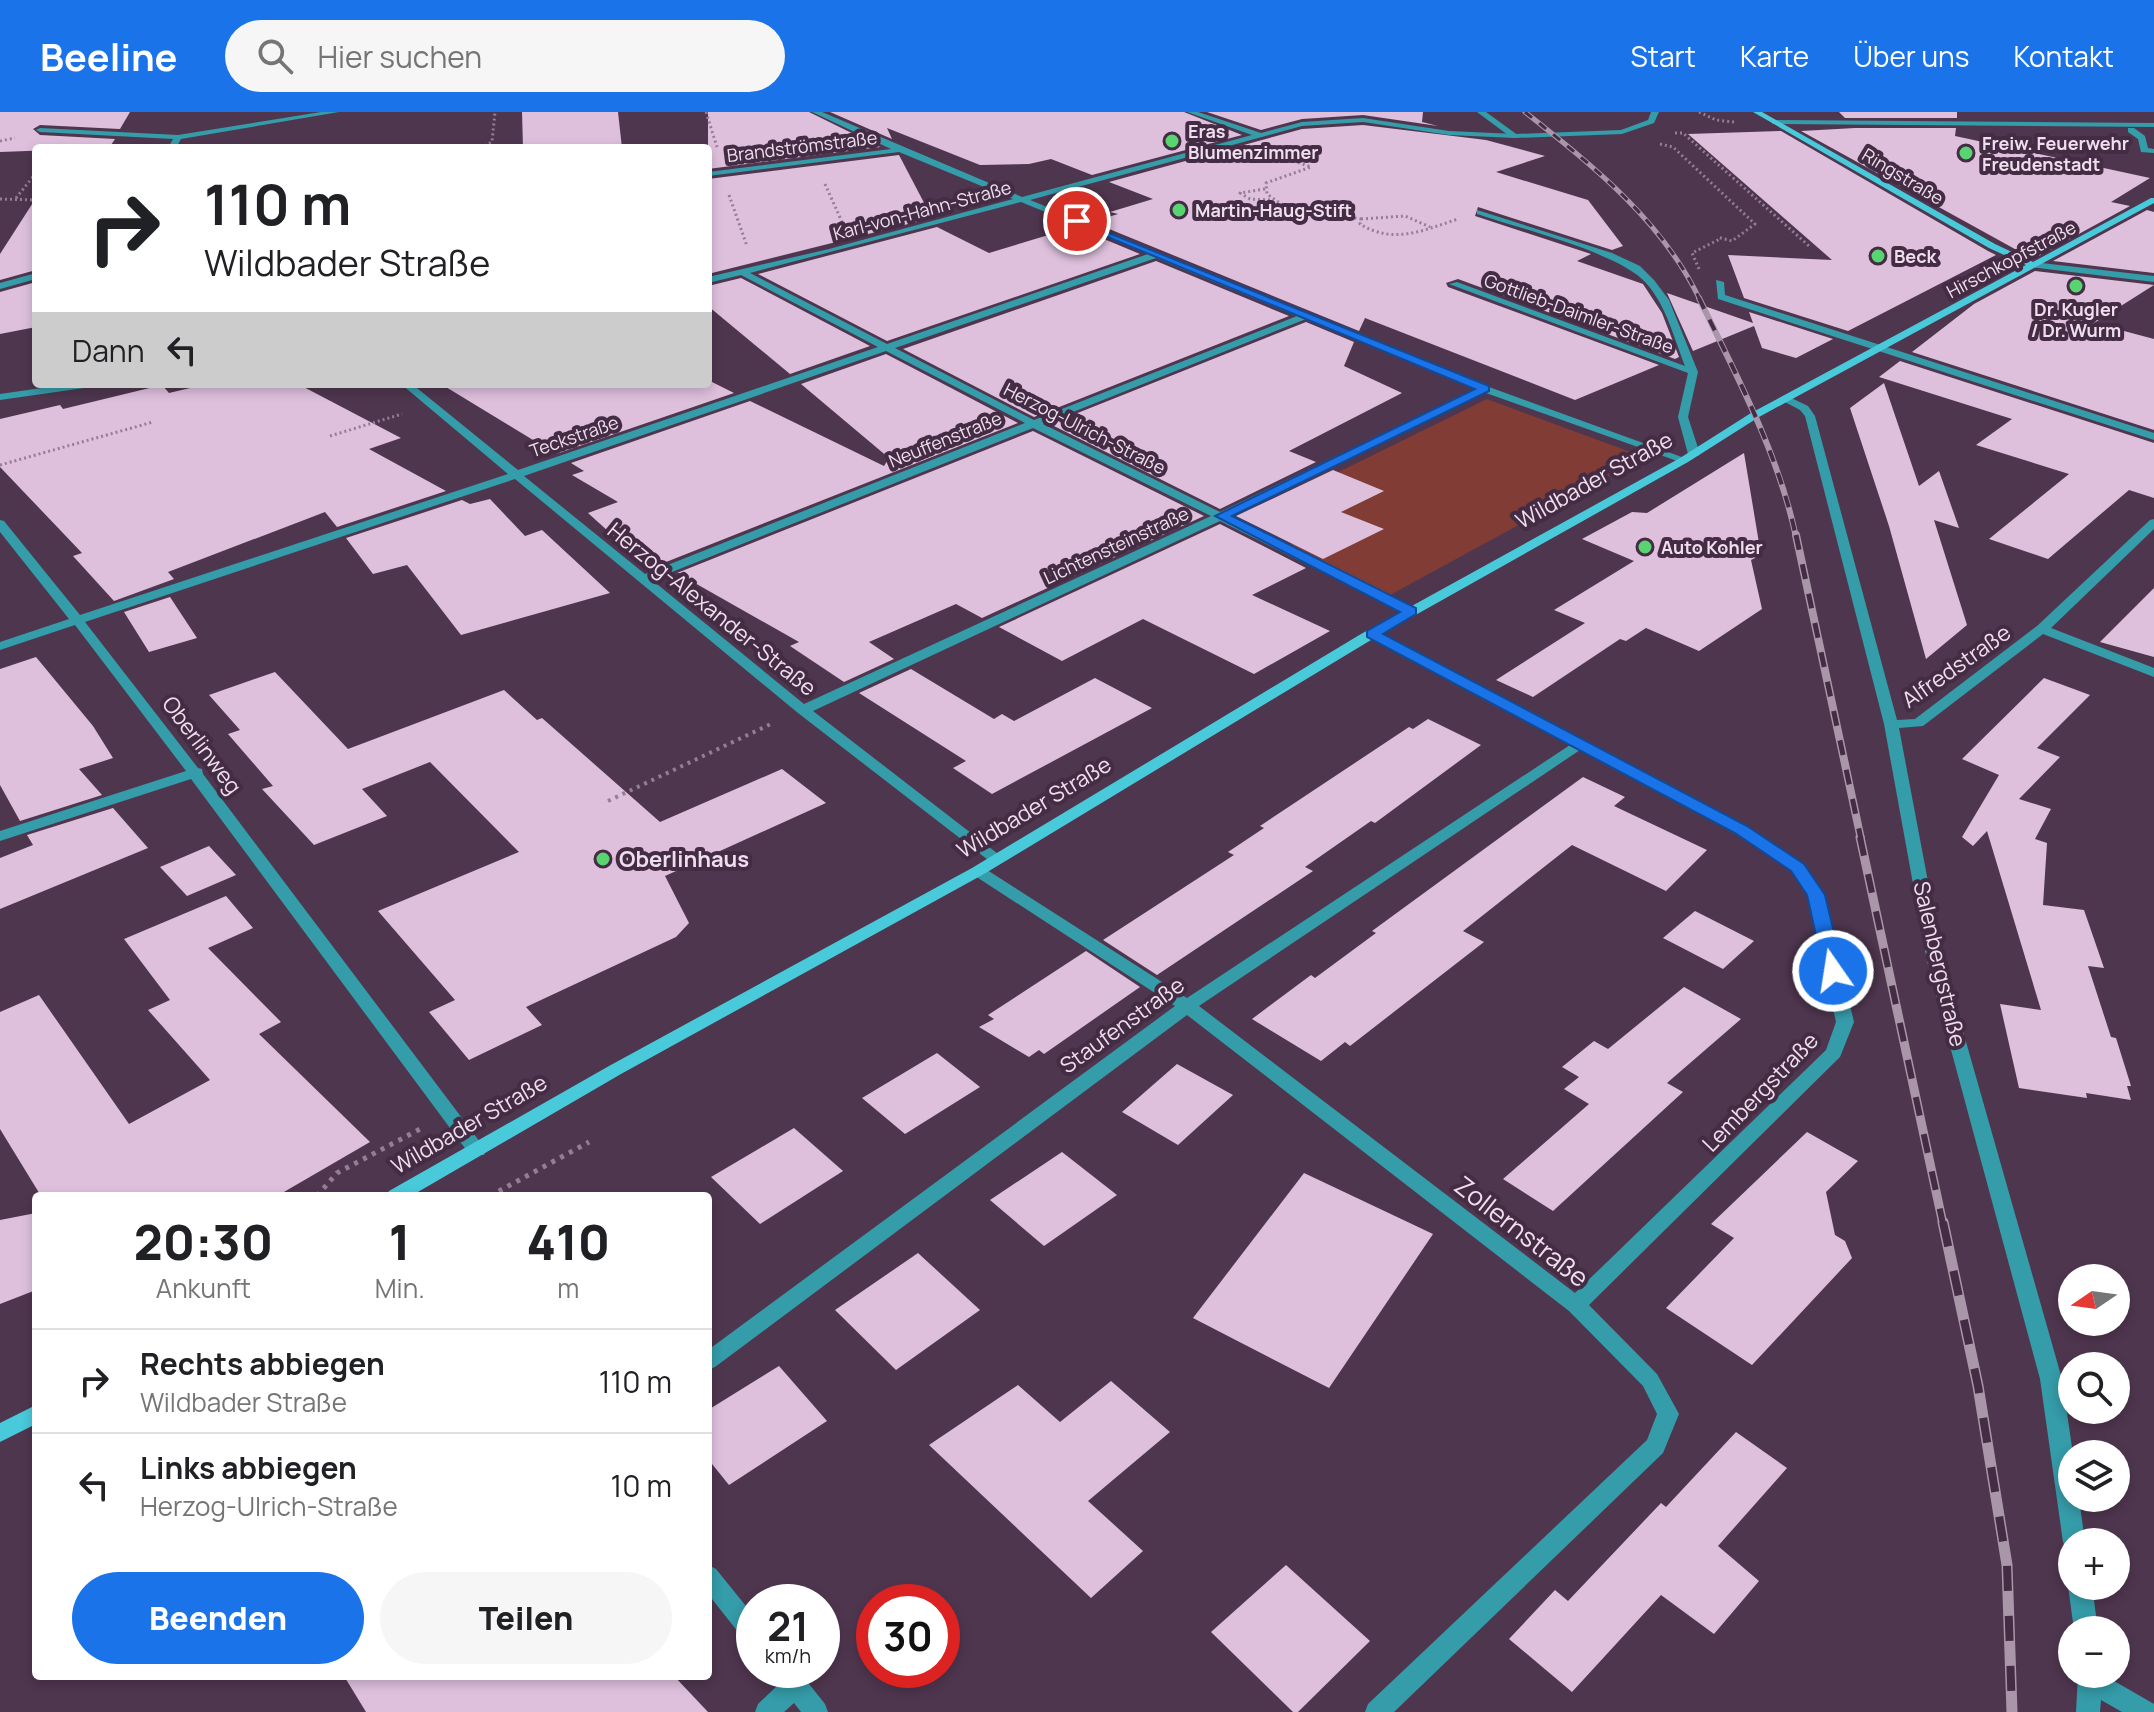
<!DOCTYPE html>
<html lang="de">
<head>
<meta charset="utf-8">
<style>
	:root { --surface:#fff; --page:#f6f6f6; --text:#202124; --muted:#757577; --line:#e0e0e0; --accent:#1a73e8 }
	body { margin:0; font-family:Manrope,sans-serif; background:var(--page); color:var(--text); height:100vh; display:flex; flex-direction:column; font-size:30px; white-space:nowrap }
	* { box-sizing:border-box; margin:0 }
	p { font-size:26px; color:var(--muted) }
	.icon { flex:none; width:44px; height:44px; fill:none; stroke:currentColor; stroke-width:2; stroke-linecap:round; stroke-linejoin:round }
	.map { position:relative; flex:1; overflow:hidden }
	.panel { position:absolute; left:32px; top:1080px; width:680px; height:488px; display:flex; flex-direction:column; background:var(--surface); border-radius:8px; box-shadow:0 4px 12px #0003 }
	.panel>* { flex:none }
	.hud { position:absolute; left:32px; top:32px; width:680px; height:244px; border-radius:8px; box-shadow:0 4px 12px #0003; background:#fff; color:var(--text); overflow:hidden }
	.needle { width:52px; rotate:257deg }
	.tools { position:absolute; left:2058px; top:1152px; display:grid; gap:16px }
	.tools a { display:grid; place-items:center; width:72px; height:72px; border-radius:50%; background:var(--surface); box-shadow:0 4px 12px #0003; font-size:40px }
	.speed { position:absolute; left:736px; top:1472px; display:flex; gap:16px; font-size:40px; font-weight:700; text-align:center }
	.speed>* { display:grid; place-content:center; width:104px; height:104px; border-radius:50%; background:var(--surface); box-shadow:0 4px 12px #0003; line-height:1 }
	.speed small { font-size:20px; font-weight:400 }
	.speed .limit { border:12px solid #d22; background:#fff; color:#111 }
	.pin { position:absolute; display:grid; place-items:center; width:68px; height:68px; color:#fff; margin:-34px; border:4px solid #fff; border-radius:50%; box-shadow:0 2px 8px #0007 }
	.me { position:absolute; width:88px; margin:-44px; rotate:347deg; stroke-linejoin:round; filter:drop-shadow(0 0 6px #0008) }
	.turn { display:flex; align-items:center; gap:28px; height:168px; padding:0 40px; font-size:36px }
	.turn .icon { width:104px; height:104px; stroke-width:2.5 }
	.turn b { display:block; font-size:56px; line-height:68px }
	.then { display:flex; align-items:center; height:76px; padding:0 40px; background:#0003; gap:16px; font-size:30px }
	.eta { display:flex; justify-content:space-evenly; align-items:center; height:136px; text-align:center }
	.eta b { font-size:48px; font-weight:800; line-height:56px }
	.button { display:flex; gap:16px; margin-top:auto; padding:16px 40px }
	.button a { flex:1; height:92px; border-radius:48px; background:var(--accent); color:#fff; font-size:32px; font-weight:800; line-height:92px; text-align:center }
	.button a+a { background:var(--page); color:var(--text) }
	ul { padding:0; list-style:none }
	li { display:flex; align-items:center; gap:24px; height:104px; padding:0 40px; border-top:2px solid var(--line) }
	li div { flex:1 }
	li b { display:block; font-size:30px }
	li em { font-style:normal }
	header { display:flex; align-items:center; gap:48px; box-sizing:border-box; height:112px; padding:0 40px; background:var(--accent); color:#fff }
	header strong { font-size:38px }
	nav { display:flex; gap:44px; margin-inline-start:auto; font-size:28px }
	.search { width:560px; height:72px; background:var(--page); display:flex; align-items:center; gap:20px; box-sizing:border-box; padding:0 28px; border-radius:44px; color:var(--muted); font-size:30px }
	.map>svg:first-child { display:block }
	.green { fill:#803c35 }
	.building { fill:#dec0dd }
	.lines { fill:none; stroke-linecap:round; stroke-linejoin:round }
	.path-far2 { stroke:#947e93; stroke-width:3; stroke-dasharray:2 3; stroke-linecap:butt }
	.path-far1 { stroke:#947e93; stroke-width:4; stroke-dasharray:3 5; stroke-linecap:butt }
	.path { stroke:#947e93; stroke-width:5; stroke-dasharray:4 6; stroke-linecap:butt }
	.service { fill:#359ca9; fill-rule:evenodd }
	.minor { fill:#359ca9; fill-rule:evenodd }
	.secondary { fill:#49cadb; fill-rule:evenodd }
	.rail-far4-casing { stroke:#aa96a9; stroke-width:5 }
	.rail-far3-casing { stroke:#aa96a9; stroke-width:6 }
	.rail-far2-casing { stroke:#aa96a9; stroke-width:8 }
	.rail-far1-casing { stroke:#aa96a9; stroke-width:9 }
	.rail-casing { stroke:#aa96a9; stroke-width:11 }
	.rail-far4 { stroke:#442c44; stroke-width:3; stroke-dasharray:9; stroke-linecap:butt }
	.rail-far3 { stroke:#442c44; stroke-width:4; stroke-dasharray:12; stroke-linecap:butt }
	.rail-far2 { stroke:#442c44; stroke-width:5; stroke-dasharray:15; stroke-linecap:butt }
	.rail-far1 { stroke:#442c44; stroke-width:6; stroke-dasharray:19; stroke-linecap:butt }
	.rail { stroke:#442c44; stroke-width:8; stroke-dasharray:25; stroke-linecap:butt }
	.route { fill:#1a73e8; stroke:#114b97; stroke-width:2 }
	.poi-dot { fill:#58d570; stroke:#442c44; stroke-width:3 }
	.labels { text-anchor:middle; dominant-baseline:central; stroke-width:8; stroke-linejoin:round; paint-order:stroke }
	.far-poi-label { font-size:18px; font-weight:bold; fill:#efdfee; stroke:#442c44; text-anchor:start }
	.far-street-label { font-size:18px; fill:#efdfee; stroke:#442c44 }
	.street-label { font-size:22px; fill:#efdfee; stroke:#442c44 }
	.poi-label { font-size:22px; font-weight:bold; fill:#efdfee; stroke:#442c44; text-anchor:start }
	.near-street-label { font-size:26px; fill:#efdfee; stroke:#442c44 }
</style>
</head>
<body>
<header>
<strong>Beeline</strong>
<div class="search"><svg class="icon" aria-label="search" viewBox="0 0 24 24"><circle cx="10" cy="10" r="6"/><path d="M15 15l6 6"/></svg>Hier suchen</div>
<nav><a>Start</a><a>Karte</a><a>Über uns</a><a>Kontakt</a></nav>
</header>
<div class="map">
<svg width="2154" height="1600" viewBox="0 0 2154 1600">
	<rect width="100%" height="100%" fill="#4f364f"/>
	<polygon class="green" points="1487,287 1644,345 1390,483 1288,434 1306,426 1255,401"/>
	<g class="building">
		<polygon points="0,0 130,0 120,17 40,13 33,17 40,23 115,27 109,36 0,40"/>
		<polygon points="522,0 618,0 622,36 523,36"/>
		<polygon points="708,0 809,0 880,35 708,57"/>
		<polygon points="830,0 1184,0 1242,23 1092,63 1051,47 1029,52 980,53 887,16 892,27"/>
		<polygon points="1207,0 1423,0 1422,10 1438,14 1363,3 1302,7 1261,18"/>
		<polygon points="1839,0 1957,0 1957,6 1845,6"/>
		<polygon points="1363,13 1486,28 1545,44 1496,60 1588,88 1623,134 1612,138 1478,95 1475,104 1591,142 1577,149 1643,172 1662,201 1679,245 1675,247 1458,167 1446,171 1448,175 1659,253 1575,288 1365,206 1359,219 1092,110 1118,102 1110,100 1153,87 1109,70 1302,17"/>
		<polygon points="1855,16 1956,16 1955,24 2150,66 2111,90 2130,94 2033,147 1801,19"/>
		<polygon points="1781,19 1988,139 1996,143 1848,219 1744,186 1728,143 1832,148 1688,22"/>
		<polygon points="899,43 932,106 708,162 708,67"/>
		<polygon points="36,86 36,158 0,168 0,142"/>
		<polygon points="2147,98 2154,100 2154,161 2053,149"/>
		<polygon points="937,115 989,141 1075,115 1140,142 887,229 758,162"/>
		<polygon points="1156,149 1289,204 1034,305 903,237"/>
		<polygon points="2035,159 2154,173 2094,211 2154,227 2154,318 1912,240 1974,192"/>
		<polygon points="741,166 870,234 790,262 708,194 708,174"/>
		<polygon points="36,170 36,215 0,222 0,180"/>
		<polygon points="1667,181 1753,211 1749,200 1833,227 1796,246 1762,236 1754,214 1693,239"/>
		<polygon points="1306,210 1354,230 1344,254 1402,281 1289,339 1316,350 1220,397 1050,312"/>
		<polygon points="886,242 1018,311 661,452 619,429 588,401 618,390 572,363 584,359 571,351 750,289 884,354 889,346 801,272"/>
		<polygon points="1900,249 2154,331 2154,386 2129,378 2048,447 1989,427 2069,362 1976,333 2012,307 1879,265"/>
		<polygon points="708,268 734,281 556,342 441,272 708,272"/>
		<polygon points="1884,271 1919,374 1939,359 1959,416 1934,408 1967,513 1926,547 1889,414 1850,296"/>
		<polygon points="207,272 298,272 401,326 369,337 446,379 337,415 325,400 168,460 174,467 114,489 73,444 82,441 0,355 0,307 60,293 63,297 162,273 169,281"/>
		<polygon points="1033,319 1204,404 982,506 956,492 869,530 894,547 844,570 790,534 799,530 686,466 684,461 677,461"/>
		<polygon points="1744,341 1761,443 1751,448 1762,497 1699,539 1646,516 1626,529 1620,527 1533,585 1496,568 1585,511 1554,498 1634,449 1582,427 1632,400 1647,401"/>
		<polygon points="1333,358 1384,379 1341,400 1384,417 1323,447 1236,404"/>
		<polygon points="490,387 525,424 542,418 610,481 461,523 407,453 373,462 346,426 462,388 470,392"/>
		<polygon points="1220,412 1306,456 1252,483 1330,519 1254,562 1143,507 1062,549 999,515"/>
		<polygon points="2154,476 2154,545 2100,530"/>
		<polygon points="170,485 197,526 149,540 124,500"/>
		<polygon points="36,545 93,614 113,646 79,657 102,683 20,709 0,673 0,557"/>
		<polygon points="911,557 994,607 1002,602 1014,609 1095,566 1152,596 992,682 953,656 966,649 859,581"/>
		<polygon points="275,560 348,637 504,578 537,608 542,606 660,710 782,657 826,691 665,764 689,811 676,825 526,895 542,913 469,948 429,900 455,888 378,799 519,740 430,650 362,677 387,704 314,733 262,677 273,674 228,622 240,618 209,583"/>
		<polygon points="2044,566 2090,583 2037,636 2060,645 2019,687 2051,697 2035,727 2047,731 2043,793 2084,798 2104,856 2088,854 2111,925 2116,926 2131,974 2127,974 2131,988 2086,981 2087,986 2019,976 2000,892 2041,898 1987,719 1973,734 1962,725 1999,663 1962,647"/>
		<polygon points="1428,607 1481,633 1375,711 1371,709 1305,755 1313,759 1157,863 1103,828 1234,743 1228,740 1264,716 1260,714 1409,615 1413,617"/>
		<polygon points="1583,665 1625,685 1614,694 1707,738 1666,779 1572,733 1463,819 1484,830 1350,934 1345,930 1321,949 1252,907 1311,863 1315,866 1376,821 1372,819"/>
		<polygon points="113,696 148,736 0,797 0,746 33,733 27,723"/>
		<polygon points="209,734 236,763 187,784 160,755"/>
		<polygon points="226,784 253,816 208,836 281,910 259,922 370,1030 277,1084 41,1084 0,1017 0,900 39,883 129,1012 210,968 148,898 170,888 124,827"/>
		<polygon points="1695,799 1754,829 1723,857 1663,826"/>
		<polygon points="1086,839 1140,875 1044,942 1039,938 1029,945 979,915 994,907 988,903"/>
		<polygon points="1684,875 1741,907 1667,971 1683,980 1553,1099 1503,1067 1589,992 1564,977 1579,965 1562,955 1594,929 1608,937"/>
		<polygon points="937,941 980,975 905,1022 862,986"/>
		<polygon points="1177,952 1233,983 1178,1033 1122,1000"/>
		<polygon points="794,1016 843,1059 760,1112 711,1065"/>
		<polygon points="1807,1020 1858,1049 1826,1080 1835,1123 1845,1129 1852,1146 1752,1253 1666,1196 1734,1126 1711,1112"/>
		<polygon points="1062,1040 1117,1083 1044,1134 990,1088"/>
		<polygon points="1304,1061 1433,1122 1329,1276 1193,1206"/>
		<polygon points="36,1101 36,1178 0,1192 0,1108"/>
		<polygon points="918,1141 980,1198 896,1258 835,1198"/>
		<polygon points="779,1254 827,1309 729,1373 708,1347 708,1298"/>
		<polygon points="1111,1269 1170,1320 1088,1389 1143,1439 1091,1486 929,1333 1018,1273 1060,1310"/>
		<polygon points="1736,1320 1787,1356 1718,1434 1759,1469 1714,1522 1661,1483 1572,1580 1509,1527 1555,1478 1568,1489 1661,1391 1666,1395"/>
		<polygon points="1286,1453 1370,1529 1298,1600 1293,1600 1211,1520"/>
		<polygon points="344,1564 674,1564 708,1600 366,1600"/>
	</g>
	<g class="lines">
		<g class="path-far2">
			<polyline points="706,0 717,35"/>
			<polyline points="1699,0 1716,8 1734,10"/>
			<polyline points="1675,21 1683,21 1809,134"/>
			<polyline points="0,29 15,26"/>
			<polyline points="1660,32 1673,35 1755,112 1732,129 1717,125"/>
			<polyline points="480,36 492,30 495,0"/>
			<path d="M1279 44 1311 55 1266 71 1267 82 1284 94 1361 107 1360 112C1394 133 1424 118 1458 107"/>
			<polyline points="825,72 842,110"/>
			<polyline points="1265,77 1240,81 1250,87 1271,88"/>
			<polyline points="729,83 747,134"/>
			<polyline points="16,86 36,61"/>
			<polyline points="0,87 36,88"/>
			<polyline points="1361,107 1405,104 1430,115"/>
			<polyline points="1699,157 1692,141 1720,127"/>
			<polyline points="330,324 402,302"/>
			<polyline points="0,353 153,310"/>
		</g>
		<polyline class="path-far1" points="608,689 773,611"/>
		<g class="path">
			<polyline points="317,1084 337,1061 424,1015"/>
			<polyline points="490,1084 589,1030"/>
		</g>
		<g class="service">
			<polygon points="1477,0 1486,0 1519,24 1512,26"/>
			<polygon points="2128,16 2134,16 2145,24 2148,36 2154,37 2154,41 2141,40 2138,27 2128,20"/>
		</g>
		<g class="minor">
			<polygon points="321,0 339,0 181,27 176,36 168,36 173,27 40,20 36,18 40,16 178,23"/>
			<path d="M812 0H822L1022 85 1252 23 1187 0H1198L1261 21 1302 10 1363 6 1449 19 1515 22 1621 18 1648 8 1651 0H1659L1654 11 1622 22 1515 26 1449 23 1363 10 1302 14 1030 88 1489 275 1690 348 1680 350 1486 281 1229 404 1416 496V502H1406L1220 409 813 599 1002 745 1005 748 997 753 992 751 798 601 515 367 85 510 198 656 202 657 203 662 486 1038 484 1043H470L191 667 0 729V719L186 659 75 513 0 538V530L69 507 0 420V408L4 409 80 503 508 362 401 272H412L518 358 878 235 741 163 708 171V165L829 137 1013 87 899 40 708 64V60L891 37ZM1021 90 1148 142 887 232 750 161ZM1156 146 1297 204 1034 308 895 236ZM1306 207 1476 277 1220 400 1043 312ZM886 239 1025 311 645 462 524 364ZM1033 316 1211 404 804 592 652 468Z"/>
			<polygon points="1775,8 2154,11 2154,15 1772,12"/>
			<path d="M1477 98 1612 141 1640 154 1654 168 1669 188 1698 260 1688 305 1700 342 1698 344 1688 342 1678 305 1688 261 1449 172 1457 170 1685 254C1674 226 1666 193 1646 171 1620 141 1518 116 1477 102Z"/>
			<polygon points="2033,150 2154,164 2154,170 2030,155 2028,153"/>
			<polygon points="36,161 36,167 0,177 0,171"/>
			<polygon points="1716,168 1724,170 1725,183 2154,321 2154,328 1718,187"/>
			<polygon points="69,272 96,272 91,275 0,288 0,282"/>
			<polygon points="1785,283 1808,294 1815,304 1897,608 1915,607 2037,514 2150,408 2154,407 2154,417 2051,516 2154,556 2154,565 2043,522 1923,614 1899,616 1943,849 2062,1267 2073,1342 2072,1386 2079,1386 2085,1430 2072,1430 2072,1439 2066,1437 2063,1430 2040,1267 1927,849 1884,612 1805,304 1800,298 1781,288 1780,286"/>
			<path d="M1372 518 1746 715 1802 753 1824 783 1854 910 1840 945 1589 1193 1657 1262 1679 1302 1663 1341 1394 1600H1365L1368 1592 1647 1328 1657 1302 1643 1274 1569 1199 1187 903 715 1255 708 1258V1238L1175 894 972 762 970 759 972 756H984L1187 886 1570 633 1367 525V519ZM1580 638 1736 721 1792 759 1808 783 1836 910 1826 938 1575 1181 1199 894Z"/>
			<polygon points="708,1453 716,1457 754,1504 754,1533 746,1530 708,1482"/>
			<polygon points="2072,1466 2072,1474 2092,1474 2098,1518 2074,1518 2068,1474"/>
			<polygon points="771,1558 798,1558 825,1592 828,1600 801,1600 794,1591 784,1600 755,1600 758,1592 779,1572"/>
			<polygon points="2078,1562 2102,1562 2154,1592 2154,1600 2122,1600 2101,1588 2100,1600 2076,1600"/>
		</g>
		<g class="secondary">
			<polygon points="1753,0 1762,0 1995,132 2033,150 2151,86 2154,86 2154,91 1759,305 1688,350 1371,528 984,762 621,962 411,1084 386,1084 389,1079 609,954 972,756 1361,522 1680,346 1751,301 2026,153 1989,136"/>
			<polygon points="36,1293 36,1312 0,1330 0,1311"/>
		</g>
		<g class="rail-far4-casing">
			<path id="rail-far4" d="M1525 0C1593 54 1662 108 1700 188"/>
		</g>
		<g class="rail-far3-casing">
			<path id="rail-far3" d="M1699 186C1736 263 1778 340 1796 425"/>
		</g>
		<g class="rail-far2-casing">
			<polyline id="rail-far2" points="1796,423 1861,727"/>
		</g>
		<g class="rail-far1-casing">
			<polyline id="rail-far1" points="1860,725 1943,1112"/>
		</g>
		<g class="rail-casing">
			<polyline id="rail" points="1943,1110 1978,1274 2007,1453 2012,1600"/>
		</g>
		<use href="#rail-far4" class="rail-far4"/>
		<use href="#rail-far3" class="rail-far3"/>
		<use href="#rail-far2" class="rail-far2"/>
		<use href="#rail-far1" class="rail-far1"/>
		<use href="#rail" class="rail"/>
	</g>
	<polygon class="route" points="1074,107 1489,274 1489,279 1232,404 1416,496 1416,502 1383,522 1747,714 1804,752 1825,783 1843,859 1840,863 1827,863 1824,859 1807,783 1791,759 1735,721 1367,525 1367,519 1400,500 1215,404 1475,277 1074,111"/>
	<g class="poi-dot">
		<circle cx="1172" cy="29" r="8"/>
		<circle cx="1966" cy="41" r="8"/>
		<circle cx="1179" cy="98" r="8"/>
		<circle cx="1878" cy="144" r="8"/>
		<circle cx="2076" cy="174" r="8"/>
		<circle cx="1645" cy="435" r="8"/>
		<circle cx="603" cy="747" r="8"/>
	</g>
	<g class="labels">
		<g class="far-poi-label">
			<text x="1188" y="19">Eras<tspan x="1188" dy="21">Blumenzimmer</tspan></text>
			<text x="1982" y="31">Freiw. Feuerwehr<tspan x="1982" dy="21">Freudenstadt</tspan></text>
			<text x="1195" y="98">Martin-Haug-Stift</text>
			<text x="1894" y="144">Beck</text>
			<text x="2076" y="197" text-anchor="middle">Dr. Kugler<tspan x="2076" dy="21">/ Dr. Wurm</tspan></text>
			<text x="1661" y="435">Auto Kohler</text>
		</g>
		<g class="far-street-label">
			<text transform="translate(802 34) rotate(-7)">Brandströmstraße</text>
			<text transform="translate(1903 64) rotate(31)">Ringstraße</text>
			<text transform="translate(922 98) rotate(-15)">Karl-von-Hahn-Straße</text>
			<text transform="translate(2011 147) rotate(-28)">Hirschkopfstraße</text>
			<text transform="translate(1579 201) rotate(20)">Gottlieb-Daimler-Straße</text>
			<text transform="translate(1085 316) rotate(27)">Herzog-Ulrich-Straße</text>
			<text transform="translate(574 324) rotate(-19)">Teckstraße</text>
			<text transform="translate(945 327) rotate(-22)">Neuffenstraße</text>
			<text transform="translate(1116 433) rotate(-25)">Lichtensteinstraße</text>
		</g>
		<g class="street-label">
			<text transform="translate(1594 368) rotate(-29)">Wildbader Straße</text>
			<text transform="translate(712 497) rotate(39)">Herzog-Alexander-Straße</text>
			<text transform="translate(1956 554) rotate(-35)">Alfredstraße</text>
			<text transform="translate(202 633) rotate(53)">Oberlinweg</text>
			<text transform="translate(1034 695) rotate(-31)">Wildbader Straße</text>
			<text transform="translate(1940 852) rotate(77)">Salenbergstraße</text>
			<text transform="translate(1122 913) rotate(-36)">Staufenstraße</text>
			<text transform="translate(1760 980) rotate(-46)">Lembergstraße</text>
			<text transform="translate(469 1012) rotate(-30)">Wildbader Straße</text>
		</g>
		<g class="poi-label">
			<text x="619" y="747">Oberlinhaus</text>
		</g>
		<g class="near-street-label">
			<text transform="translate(1522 1119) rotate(38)">Zollernstraße</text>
		</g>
	</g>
</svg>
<div class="tools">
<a><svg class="needle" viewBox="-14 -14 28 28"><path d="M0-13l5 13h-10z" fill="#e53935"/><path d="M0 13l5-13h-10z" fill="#757577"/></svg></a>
<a><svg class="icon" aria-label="search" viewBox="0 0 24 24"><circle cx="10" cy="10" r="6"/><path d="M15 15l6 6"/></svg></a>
<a><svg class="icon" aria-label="layers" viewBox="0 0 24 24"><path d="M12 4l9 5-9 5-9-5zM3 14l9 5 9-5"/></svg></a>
<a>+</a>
<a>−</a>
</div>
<div class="speed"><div>21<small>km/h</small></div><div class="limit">30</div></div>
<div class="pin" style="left:1077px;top:109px;background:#d93025"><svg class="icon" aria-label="arrive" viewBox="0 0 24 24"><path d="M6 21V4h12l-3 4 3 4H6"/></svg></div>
<svg class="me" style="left:1833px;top:859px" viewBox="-20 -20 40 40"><circle r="17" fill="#1a73e8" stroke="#fff" stroke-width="3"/><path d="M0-11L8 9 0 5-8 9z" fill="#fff"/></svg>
<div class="hud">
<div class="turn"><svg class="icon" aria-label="right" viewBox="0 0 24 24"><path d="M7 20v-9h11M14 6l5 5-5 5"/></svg><div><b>110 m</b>Wildbader Straße</div></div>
<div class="then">Dann<svg class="icon" aria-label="left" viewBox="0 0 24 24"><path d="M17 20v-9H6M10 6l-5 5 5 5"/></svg></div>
</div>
<section class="panel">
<div class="eta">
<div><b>20:30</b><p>Ankunft</p></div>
<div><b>1</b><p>Min.</p></div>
<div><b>410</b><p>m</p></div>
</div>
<ul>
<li><svg class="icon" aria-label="right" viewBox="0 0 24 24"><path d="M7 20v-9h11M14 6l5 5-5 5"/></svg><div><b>Rechts abbiegen</b><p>Wildbader Straße</p></div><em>110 m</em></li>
<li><svg class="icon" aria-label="left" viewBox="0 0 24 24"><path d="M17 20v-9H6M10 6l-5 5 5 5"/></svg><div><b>Links abbiegen</b><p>Herzog-Ulrich-Straße</p></div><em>10 m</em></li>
</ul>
<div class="button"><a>Beenden</a><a>Teilen</a></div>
</section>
</div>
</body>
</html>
